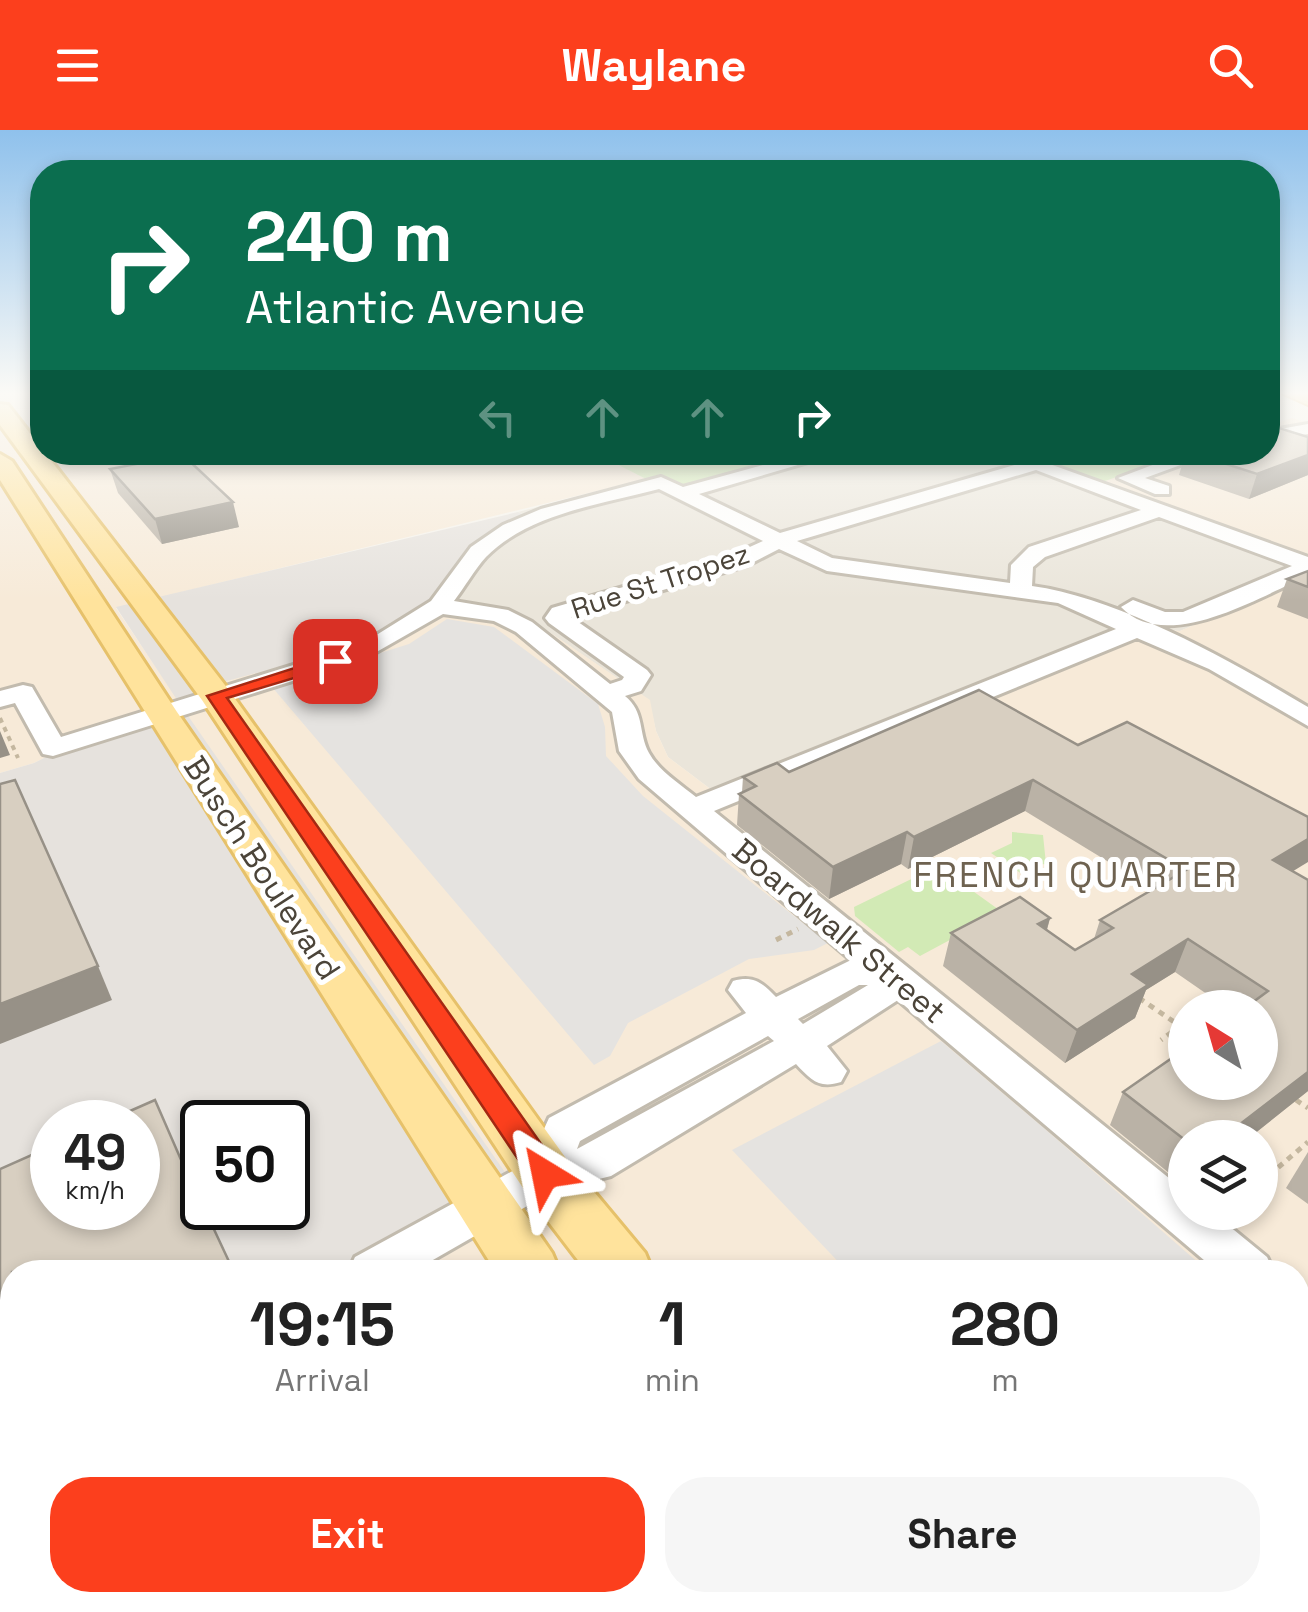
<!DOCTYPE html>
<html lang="en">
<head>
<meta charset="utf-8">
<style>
	:root { --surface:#fff; --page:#f6f6f6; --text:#222; --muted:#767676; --accent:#fc3f1d }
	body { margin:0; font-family:"Space Grotesk",sans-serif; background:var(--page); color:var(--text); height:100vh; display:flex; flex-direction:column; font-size:38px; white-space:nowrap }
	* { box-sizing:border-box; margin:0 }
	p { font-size:32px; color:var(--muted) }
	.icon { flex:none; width:55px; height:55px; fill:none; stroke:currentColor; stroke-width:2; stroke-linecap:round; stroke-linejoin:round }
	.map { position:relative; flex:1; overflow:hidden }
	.panel { position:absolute; left:0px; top:1130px; width:1310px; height:352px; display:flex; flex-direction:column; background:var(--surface); border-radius:40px 40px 0 0; box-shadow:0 5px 15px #0003 }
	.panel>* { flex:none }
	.top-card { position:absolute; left:30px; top:30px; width:1250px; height:305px; border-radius:40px; box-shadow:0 5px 15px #0003; background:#0b6e4f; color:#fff; overflow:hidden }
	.needle { width:65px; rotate:323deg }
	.controls { position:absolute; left:1168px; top:860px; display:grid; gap:20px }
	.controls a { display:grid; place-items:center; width:110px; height:110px; border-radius:50%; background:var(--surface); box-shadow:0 5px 15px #0003; font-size:50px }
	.speed { position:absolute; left:30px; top:970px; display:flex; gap:20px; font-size:50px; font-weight:700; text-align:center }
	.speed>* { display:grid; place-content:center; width:130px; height:130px; border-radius:50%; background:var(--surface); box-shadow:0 5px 15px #0003; line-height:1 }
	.speed small { font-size:25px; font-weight:400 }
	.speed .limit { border:5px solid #111; border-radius:15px; background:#fff; color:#111 }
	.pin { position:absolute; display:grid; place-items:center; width:85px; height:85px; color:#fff; margin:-42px; border-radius:20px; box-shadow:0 5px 15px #0006 }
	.me { position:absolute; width:110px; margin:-55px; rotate:325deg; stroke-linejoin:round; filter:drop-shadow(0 0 8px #0008) }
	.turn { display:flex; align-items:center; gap:35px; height:210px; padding:0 50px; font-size:45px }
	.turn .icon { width:130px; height:130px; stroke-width:2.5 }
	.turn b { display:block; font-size:70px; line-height:85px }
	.lanes { display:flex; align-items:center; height:95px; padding:0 50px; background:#0003; justify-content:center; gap:50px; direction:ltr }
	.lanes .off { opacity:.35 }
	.eta { display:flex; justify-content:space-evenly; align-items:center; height:170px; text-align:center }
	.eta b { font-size:60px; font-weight:700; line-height:70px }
	.action { display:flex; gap:20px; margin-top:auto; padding:20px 50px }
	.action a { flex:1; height:115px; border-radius:40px; background:var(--accent); color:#fff; font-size:40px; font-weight:700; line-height:115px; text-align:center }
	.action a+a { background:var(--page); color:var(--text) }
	header { display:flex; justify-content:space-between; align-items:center; height:130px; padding:0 50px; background:var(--accent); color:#fff; font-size:45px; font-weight:700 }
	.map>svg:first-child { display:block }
	.residential { fill:#eae5da }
	.commercial { fill:#f7ead8; fill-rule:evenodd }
	.industrial { fill:#e6e2dd; fill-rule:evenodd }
	.green { fill:#d2eab5 }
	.parking { fill:#e5e3e0 }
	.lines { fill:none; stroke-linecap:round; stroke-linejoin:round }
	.minor-casing { stroke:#c2bbae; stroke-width:6 }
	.major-casing { stroke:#e6c16a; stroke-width:6 }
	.highway-casing { stroke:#e0a43c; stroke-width:4 }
	.path-far1 { stroke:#c4b79f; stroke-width:4; stroke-dasharray:5 5; stroke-linecap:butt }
	.path { stroke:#c4b79f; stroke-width:5; stroke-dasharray:6 6; stroke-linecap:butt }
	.minor { fill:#fff; fill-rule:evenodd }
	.major { fill:#ffe39c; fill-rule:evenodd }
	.highway { fill:#ffcf6e; fill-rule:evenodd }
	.wall { fill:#bab2a6 }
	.shaded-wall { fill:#979187 }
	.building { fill:#d8cfc1; stroke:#979187; stroke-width:2.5 }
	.route { fill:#fc3f1d; stroke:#a42913; stroke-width:2.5 }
	.labels { text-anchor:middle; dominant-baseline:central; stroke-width:10; stroke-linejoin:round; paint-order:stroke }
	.far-street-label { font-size:28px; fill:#4b4439; stroke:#fff }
	.street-label { font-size:32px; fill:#4b4439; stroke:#fff }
	.neighbourhood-label { font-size:35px; letter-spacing:2.5px; fill:#6e6250; stroke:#fff }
</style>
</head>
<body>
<header><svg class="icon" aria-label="menu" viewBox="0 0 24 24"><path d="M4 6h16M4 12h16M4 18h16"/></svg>Waylane<svg class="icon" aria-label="search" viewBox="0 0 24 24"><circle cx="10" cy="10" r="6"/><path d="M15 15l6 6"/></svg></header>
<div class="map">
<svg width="1308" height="1482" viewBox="0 0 1308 1482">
	<rect width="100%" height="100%" fill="#f6f3ec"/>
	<g class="residential">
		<polygon points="810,323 1022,323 1308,429 1308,445 1180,501 1139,498 721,667 668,627 656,601 649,570 524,485 454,470 487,427 537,391 518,382 646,349 683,355"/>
		<polygon points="12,1452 12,1470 574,1470 591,1482 0,1482 0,1460"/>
	</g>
	<g class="commercial">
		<path d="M0 262H42V322H595L646 349 116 478 184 579 227 551 395 493 423 473 454 470 524 485 650 570 656 601 668 627 721 667 1139 498 1180 501 1308 445V1482H809L794 1470H1298V1142H485L465 1133H434L526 1075 82 609 34 633 0 643ZM1185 878H1260V952H1185ZM1185 1008H1260V1082H1185Z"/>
		<polygon points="1292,288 1308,293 1308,429 1102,352 1189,323 1268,322 1268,296"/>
	</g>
	<path class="industrial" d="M518 382 538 392 487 427 454 470 423 473 395 493 330 523 227 551 184 580 527 1074 411 1142H12V1452L0 1460V643L34 633 82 609 183 579 116 477ZM52 992H138V1078H52ZM202 992H288V1078H202Z"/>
	<g class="green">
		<polygon points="595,323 810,323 682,355 646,349"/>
		<polygon points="1022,323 1189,323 1102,352"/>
		<polygon points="1012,702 1043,705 1046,734 1034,735 1022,744 991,723 1012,713"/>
		<polygon points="938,736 1002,782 920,826 908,817 899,822 855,786 854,777"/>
		<polygon points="574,1470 794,1470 809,1482 591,1482"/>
	</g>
	<g class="parking">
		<polygon points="447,489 494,497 598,574 605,597 606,626 643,666 828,813 814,820 749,829 628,893 610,926 594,935 272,557 409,514"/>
		<polygon points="941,911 1045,999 1209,1142 848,1142 732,1020"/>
		<polygon points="1298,1220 1308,1229 1308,1454 1298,1449"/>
	</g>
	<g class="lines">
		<g class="minor-casing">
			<g id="minor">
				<polygon points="1308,294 1308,304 1268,311 1268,301"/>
				<path d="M811 322H842L699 364 780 403 1018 334 1010 328 1019 323 1308 427V446C1260 466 1166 525 1121 477L1133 470 1165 482H1183L1292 436 1159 387 1045 427 1033 437 1032 456C1120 468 1231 531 1308 577V596L1209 539 1137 508 714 681 1185 1061V1082H1212L1267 1127 1274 1142H1218L898 870 827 916 847 941 841 952C819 959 811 950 796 934L611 1046 555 1060 412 1142H348L355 1127 529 1032 549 988 746 883 728 860 733 851C754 845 762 853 776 867L851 830 639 649 619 621 612 582 516 502 494 491 443 484 366 528 53 626 43 624 15 573 0 577V561L23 555 32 557 61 607 348 518 378 504 431 471 471 417 503 395 541 379 661 347 683 357ZM1036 340 1141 380 1029 417 1011 435 1010 453 832 428 797 411ZM659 359 763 411 732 425 552 478 545 488 549 493 624 547 622 550 610 554 532 492 508 480 454 471C465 457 474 440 486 427 529 383 603 374 659 359ZM779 419 827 441 1058 473 1116 499 696 667C680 654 659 641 649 623 638 603 645 582 625 566L641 561 651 545 647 540 571 487 748 435ZM859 855H868L803 894 798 889ZM768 906 774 911 577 1019 580 1011Z"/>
				<polygon points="1187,322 1216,322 1145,348 1169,356 1169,364 1155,364 1118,348"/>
				<polygon points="1298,1159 1308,1163 1308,1212 1298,1207"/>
				<polygon points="509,1470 572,1470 577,1482 514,1482"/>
			</g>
		</g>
		<g class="major-casing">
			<g id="major">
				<polygon points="0,274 8,275 228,559 565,1027 645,1123 653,1142 587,1142 525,1061 202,570 0,295"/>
				<polygon points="0,324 12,331 177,582 552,1123 560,1142 496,1142 0,350"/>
				<polygon points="809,1470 894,1470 899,1482 814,1482"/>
				<polygon points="979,1470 1069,1470 1074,1482 984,1482"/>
			</g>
		</g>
		<g class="highway-casing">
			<polygon id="highway" points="1279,262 1308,262 1308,275"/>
		</g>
		<polyline class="path-far1" points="0,588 18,628"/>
		<g class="path">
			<polyline points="776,810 798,799"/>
			<polyline points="1139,868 1180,896 1161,910"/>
			<polyline points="1296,970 1308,978"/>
			<polyline points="1260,1053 1308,1012"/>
		</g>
		<use href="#minor" class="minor"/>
		<use href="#major" class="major"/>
		<use href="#highway" class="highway"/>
	</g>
	<g class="wall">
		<polygon points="32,262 42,262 42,274"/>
		<polygon points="1308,307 1308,345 1249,369 1179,345 1186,322 1268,322"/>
		<polygon points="440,322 543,322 537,329"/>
		<polygon points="110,339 239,397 162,414 118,363"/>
		<polygon points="1308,441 1308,489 1277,477 1287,449"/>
		<polygon points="979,560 1293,741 1308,961 1249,1008 1185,1008 1185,1056 1110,995 1123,962 1260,878 1227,878 1175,842 1146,860 1135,888 1065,933 943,836 951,803 1050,788 1047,800 1075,820 1094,809 1100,790 1153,759 1025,681 908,739 901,734 829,769 737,695 739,664 742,662 743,647 789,642"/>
		<polygon points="1308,1022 1308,1074 1286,1058"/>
	</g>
	<g class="shaded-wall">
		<polygon points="1308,325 1308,345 1249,369 1257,344"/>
		<polygon points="233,372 239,397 162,414 155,389"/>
		<polygon points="0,601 10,625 0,628"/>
		<polygon points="1033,650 1025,681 908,739 914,707"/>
		<polygon points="907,702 901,734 829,769 833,737"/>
		<polygon points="1308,709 1308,732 1259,762 1273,730"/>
		<polygon points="1050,788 1041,820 1038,794"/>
		<polygon points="1188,809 1175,842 1146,860 1135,888 1065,933 1077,900 1132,844"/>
		<polygon points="98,836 112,870 0,914 0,874"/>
		<polygon points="1308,942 1308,961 1249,1008 1222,1008"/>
		<polygon points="12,1253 12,1298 0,1305 0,1260"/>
	</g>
	<g class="building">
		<polygon points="1269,295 1308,307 1308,325 1257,344 1189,322 1268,322 1268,296"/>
		<polygon points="183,325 233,372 155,389 110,339"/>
		<polygon points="1308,441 1308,457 1287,449"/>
		<polygon points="979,560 1078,615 1127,592 1308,687 1308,709 1273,730 1308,750 1308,942 1222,1008 1185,1008 1185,1010 1123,962 1185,919 1185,952 1260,952 1260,878 1245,878 1268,861 1188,809 1132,844 1148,855 1077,900 951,803 1020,767 1050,788 1038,794 1075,820 1113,798 1100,790 1186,740 1033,650 914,707 907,702 833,737 739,664 756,656 743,647 777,633 789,642"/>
		<polygon points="15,650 98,836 0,874 0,654"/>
		<polygon points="155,970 202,1078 204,1078 232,1138 224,1142 12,1142 12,1253 0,1260 0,1039 52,1016 52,1078 138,1078 138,992 105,992"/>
	</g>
	<linearGradient id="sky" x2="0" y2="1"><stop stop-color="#8fc1ec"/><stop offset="0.56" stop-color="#fbfaf6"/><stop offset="1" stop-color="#fbfaf6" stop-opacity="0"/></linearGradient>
	<rect width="1308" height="470" fill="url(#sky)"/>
	<polygon class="route" points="335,525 344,531 341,534 227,568 556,1035 560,1044 556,1053 545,1056 534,1053 207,566"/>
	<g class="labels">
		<g class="far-street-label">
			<text transform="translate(660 451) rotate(-18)">Rue St Tropez</text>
		</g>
		<g class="street-label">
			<text transform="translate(262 738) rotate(57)">Busch Boulevard</text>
			<text transform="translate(839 801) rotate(40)">Boardwalk Street</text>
		</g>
		<g class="neighbourhood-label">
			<text x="1076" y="745">FRENCH QUARTER</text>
		</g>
	</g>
</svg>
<div class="controls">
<a><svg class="needle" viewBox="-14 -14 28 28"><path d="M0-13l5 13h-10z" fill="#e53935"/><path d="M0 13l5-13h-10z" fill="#767676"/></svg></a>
<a><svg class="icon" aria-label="layers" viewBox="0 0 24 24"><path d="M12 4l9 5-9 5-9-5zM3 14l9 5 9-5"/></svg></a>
</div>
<div class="speed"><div>49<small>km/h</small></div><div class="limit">50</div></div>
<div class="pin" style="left:335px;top:531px;background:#d93025"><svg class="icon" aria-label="arrive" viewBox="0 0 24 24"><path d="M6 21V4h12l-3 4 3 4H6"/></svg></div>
<svg class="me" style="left:545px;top:1044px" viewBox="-20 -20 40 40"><path d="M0-17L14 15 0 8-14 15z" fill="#fc3f1d" stroke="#fff" stroke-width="4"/></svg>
<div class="top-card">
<div class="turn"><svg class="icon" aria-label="right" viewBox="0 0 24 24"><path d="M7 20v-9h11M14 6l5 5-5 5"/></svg><div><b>240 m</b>Atlantic Avenue</div></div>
<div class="lanes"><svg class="icon off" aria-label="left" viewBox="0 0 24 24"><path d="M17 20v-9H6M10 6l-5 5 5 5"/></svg><svg class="icon off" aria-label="ahead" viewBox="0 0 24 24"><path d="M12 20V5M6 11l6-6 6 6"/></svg><svg class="icon off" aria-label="ahead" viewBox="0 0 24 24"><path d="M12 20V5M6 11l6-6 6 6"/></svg><svg class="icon" aria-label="right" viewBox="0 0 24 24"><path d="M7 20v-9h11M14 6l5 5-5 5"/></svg></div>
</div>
<section class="panel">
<div class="eta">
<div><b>19:15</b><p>Arrival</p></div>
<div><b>1</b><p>min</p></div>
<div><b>280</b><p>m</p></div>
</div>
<div class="action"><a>Exit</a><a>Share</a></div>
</section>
</div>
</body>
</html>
